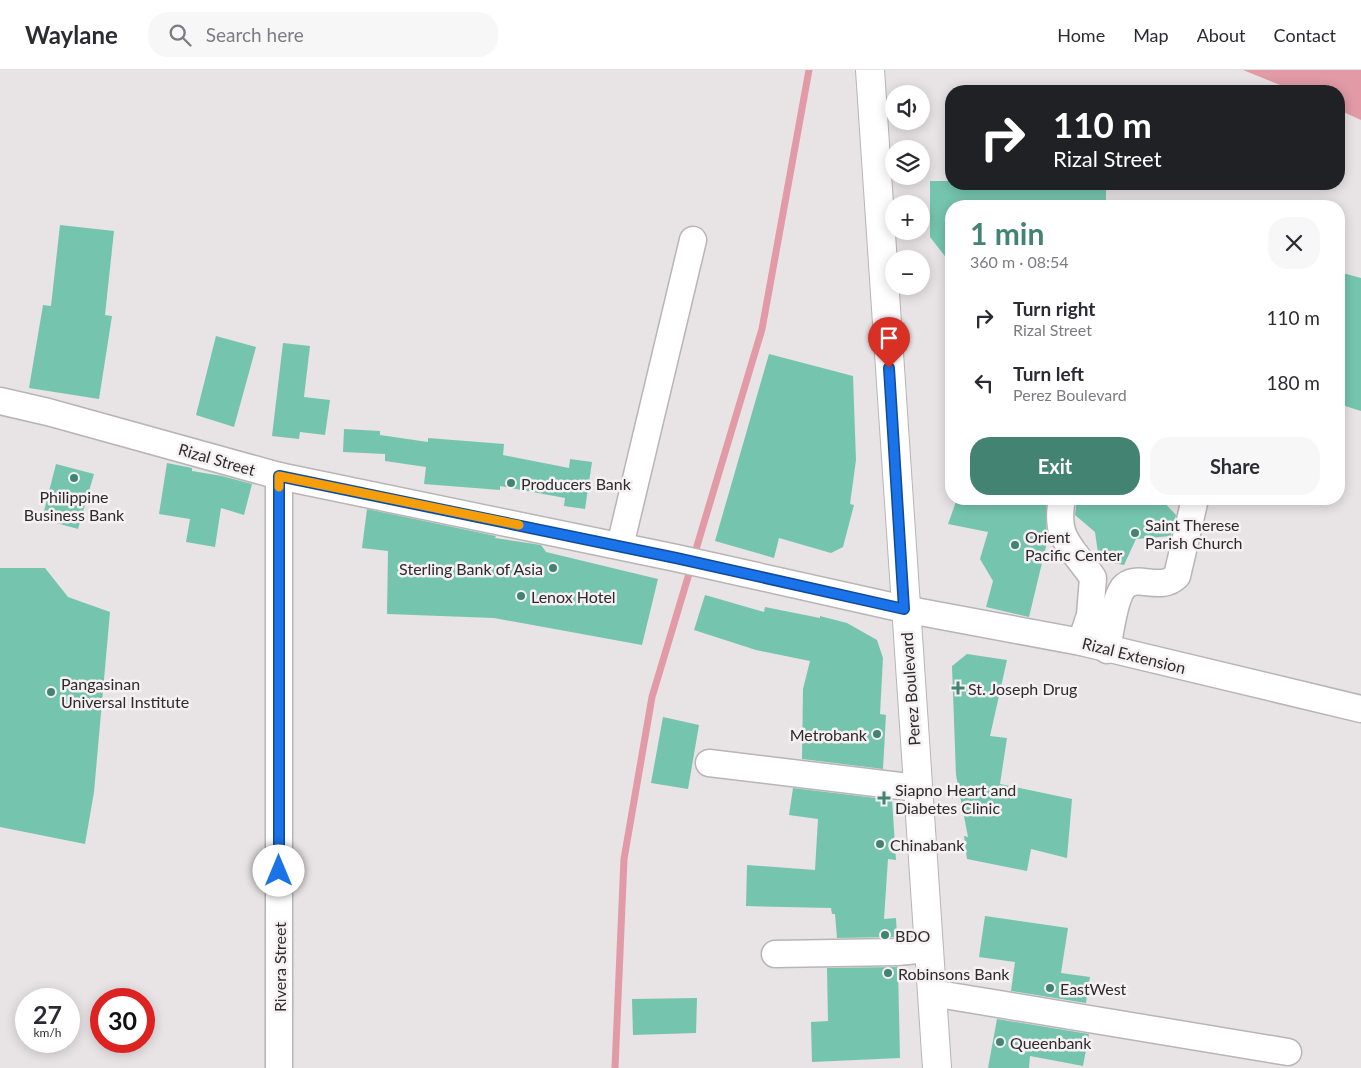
<!DOCTYPE html>
<html lang="en">
<head>
<meta charset="utf-8">
<style>
	:root { --surface:#fff; --page:#f7f7f7; --text:#2b2b33; --muted:#7c7c81; --line:#e1e1e2; --accent:#438371 }
	body { margin:0; font-family:Lato,sans-serif; background:var(--page); color:var(--text); height:100vh; display:flex; flex-direction:column; font-size:19px; white-space:nowrap }
	* { box-sizing:border-box; margin:0 }
	p { font-size:16px; color:var(--muted) }
	.icon { flex:none; width:28px; height:28px; fill:none; stroke:currentColor; stroke-width:2; stroke-linecap:round; stroke-linejoin:round }
	.map { position:relative; flex:1; overflow:hidden }
	.details { position:absolute; left:945px; top:130px; width:400px; height:305px; display:flex; flex-direction:column; background:var(--surface); border-radius:20px; box-shadow:0 2px 12px #0003 }
	.details>* { flex:none }
	.banner { position:absolute; left:945px; top:15px; width:400px; height:105px; border-radius:20px; box-shadow:0 2px 12px #0003; background:#202124; color:#fff; overflow:hidden }
	.tools { position:absolute; left:885px; top:15px; display:grid; gap:10px }
	.tools a { display:grid; place-items:center; width:45px; height:45px; border-radius:50%; background:var(--surface); box-shadow:0 2px 12px #0003; font-size:25px }
	.speed { position:absolute; left:15px; top:918px; display:flex; gap:10px; font-size:25px; font-weight:700; text-align:center }
	.speed>* { display:grid; place-content:center; width:65px; height:65px; border-radius:50%; background:var(--surface); box-shadow:0 2px 12px #0003; line-height:1 }
	.speed small { font-size:12px; font-weight:400 }
	.speed .limit { border:8px solid #d22; background:#fff; color:#111 }
	.pin { position:absolute; display:grid; place-items:center; width:42px; height:42px; color:#fff; margin:-51px -21px; border-radius:50% 50% 50% 0; rotate:-45deg; box-shadow:0 0 5px #0007 }
	.pin .icon { rotate:45deg }
	.me { position:absolute; width:55px; margin:-28px; rotate:0deg; stroke-linejoin:round; filter:drop-shadow(0 0 4px #0008) }
	.turn { display:flex; align-items:center; gap:18px; height:105px; padding:0 25px; font-size:22px }
	.turn .icon { width:65px; height:65px; stroke-width:2.5 }
	.turn b { display:block; font-size:35px; line-height:42px }
	.round { display:grid; place-items:center; flex:none; width:52px; height:52px; border-radius:20px; background:var(--page) }
	.summary { display:flex; align-items:center; justify-content:space-between; height:85px; padding:0 25px }
	h1 { font-size:30px; font-weight:700; line-height:38px; color:var(--accent) }
	.button { display:flex; gap:10px; margin-top:auto; padding:10px 25px }
	.button a { flex:1; height:58px; border-radius:20px; background:var(--accent); color:#fff; font-size:20px; font-weight:700; line-height:58px; text-align:center }
	.button a+a { background:var(--page); color:var(--text) }
	ul { padding:0; list-style:none }
	li { display:flex; align-items:center; gap:15px; height:65px; padding:0 25px }
	li div { flex:1 }
	li b { display:block; font-size:19px }
	li em { font-style:normal }
	header { display:flex; align-items:center; gap:30px; box-sizing:border-box; height:70px; padding:0 25px; background:var(--surface); border-bottom:1px solid var(--line) }
	header strong { font-size:24px }
	nav { display:flex; gap:28px; margin-inline-start:auto; font-size:18px }
	.search { width:350px; height:45px; background:var(--page); display:flex; align-items:center; gap:12px; box-sizing:border-box; padding:0 18px; border-radius:20px; color:var(--muted); font-size:19px }
	.map>svg:first-child { display:block }
	.water { fill:#e19aa6 }
	.lines { fill:none; stroke-linecap:round; stroke-linejoin:round }
	.stream { stroke:#e19aa6; stroke-width:7 }
	.building { fill:#75c5ae }
	.minor-casing { stroke:#b9b4b5; stroke-width:29 }
	.major-casing { stroke:#b9b4b5; stroke-width:30 }
	.minor { stroke:#fff; stroke-width:26 }
	.major { stroke:#fff; stroke-width:28 }
	.route-casing { stroke:#114b97; stroke-width:12 }
	.route { stroke:#1a73e8; stroke-width:9 }
	.slow { stroke:#f59e0b; stroke-width:9 }
	.poi-dot { fill:#438371; stroke:#f5f0f1; stroke-width:2 }
	.labels { text-anchor:middle; dominant-baseline:central; stroke-width:5; stroke-linejoin:round; paint-order:stroke }
	.street-label { font-size:16px; fill:#2d2b2c; stroke:#f5f0f1 }
	.poi-label { font-size:16px; fill:#2d2b2c; stroke:#f5f0f1; text-anchor:start }
</style>
</head>
<body>
<header>
<strong>Waylane</strong>
<div class="search"><svg class="icon" aria-label="search" viewBox="0 0 24 24"><circle cx="10" cy="10" r="6"/><path d="M15 15l6 6"/></svg>Search here</div>
<nav><a>Home</a><a>Map</a><a>About</a><a>Contact</a></nav>
</header>
<div class="map">
<svg width="1361" height="998" viewBox="0 0 1361 998">
	<rect width="100%" height="100%" fill="#e8e3e4"/>
	<polygon class="water" points="1243,0 1361,0 1361,50 1339,40 1339,21 1295,21"/>
	<g class="lines">
		<g class="stream">
			<polyline points="694,486 762,259 809,0"/>
			<polyline points="615,998 624,789 652,627 691,497"/>
		</g>
	</g>
	<g class="building">
		<polygon points="930,111 951,111 951,114 1106,114 1106,136 951,136 951,194 930,167"/>
		<polygon points="60,155 114,161 105,245 112,246 99,329 29,318 43,235 51,236"/>
		<polygon points="1339,202 1361,208 1361,341 1339,334"/>
		<polygon points="216,266 256,277 234,357 196,345"/>
		<polygon points="283,273 310,276 304,327 330,330 325,365 300,362 299,369 272,366"/>
		<polygon points="769,284 853,306 856,390 850,434 854,435 843,477 831,483 779,468 774,488 715,471"/>
		<polygon points="344,359 380,361 380,365 428,372 428,368 504,374 503,385 569,398 570,389 592,392 585,439 564,436 565,428 500,416 500,420 424,414 426,397 385,391 385,384 343,382"/>
		<polygon points="167,393 192,398 192,401 222,406 252,414 244,445 221,438 215,477 186,472 190,449 159,444"/>
		<polygon points="56,394 94,404 78,459 42,449"/>
		<polygon points="957,429 1033,429 1046,432 1046,455 1048,468 1029,547 986,537 993,511 980,489 988,462 948,454"/>
		<polygon points="1077,429 1161,429 1176,445 1171,466 1136,469 1124,495 1099,490 1095,462 1075,445"/>
		<polygon points="367,439 496,466 495,468 541,475 546,482 658,509 642,575 494,548 387,544 388,481 362,478"/>
		<polygon points="0,498 45,498 68,527 110,542 94,722 85,774 0,757"/>
		<polygon points="705,525 764,542 765,537 820,548 820,546 847,553 877,570 883,588 880,644 886,645 883,699 802,689 803,619 810,591 756,580 694,560"/>
		<polygon points="967,584 1007,590 990,666 1007,668 1000,714 1072,729 1067,788 1031,779 1027,801 967,789 964,766 968,767 956,705 952,596"/>
		<polygon points="663,647 699,655 688,719 651,713"/>
		<polygon points="793,718 892,730 896,790 888,789 884,849 896,848 897,867 837,868 835,844 832,844 831,838 746,836 747,795 815,800 818,749 789,745"/>
		<polygon points="985,846 1068,858 1061,903 1090,907 1086,933 1011,921 1015,892 979,887"/>
		<polygon points="898,897 900,988 812,992 811,952 828,951 827,898"/>
		<polygon points="697,928 696,963 633,965 632,929"/>
		<polygon points="997,949 1089,964 1083,996 1030,986 1029,998 988,998"/>
	</g>
	<g class="lines">
		<g class="minor-casing">
			<g id="minor">
				<polyline points="0,331 48,342 279,406 676,488 904,539 1081,572 1361,639"/>
				<polyline points="279,406 279,998"/>
				<path d="M1062 429C1054 470 1072 476 1093 508L1090 545 1081 572"/>
				<polyline points="620,476 693,170"/>
				<path d="M1107 580C1110 564 1114 530 1123 518 1136 502 1160 523 1177 506L1195 429"/>
				<polyline points="709,693 917,718"/>
				<polyline points="775,884 897,882 928,879"/>
				<polyline points="932,923 1288,982"/>
			</g>
		</g>
		<g class="major-casing">
			<polyline id="major" points="870,0 937,998"/>
		</g>
		<use href="#minor" class="minor"/>
		<use href="#major" class="major"/>
	</g>
	<g class="lines">
		<g class="route-casing">
			<polyline id="route" points="279,801 279,406 676,488 904,539 889,298"/>
		</g>
		<use href="#route" class="route"/>
		<polyline class="slow" points="279,417 279,406 519,455"/>
	</g>
	<g class="poi-dot">
		<circle cx="74" cy="408" r="5"/>
		<circle cx="511" cy="413" r="5"/>
		<circle cx="1135" cy="463" r="5"/>
		<circle cx="1015" cy="475" r="5"/>
		<circle cx="553" cy="498" r="5"/>
		<circle cx="521" cy="526" r="5"/>
		<path d="M955.5 610.5h5v5h5v5h-5v5h-5v-5h-5v-5h5z"/>
		<circle cx="51" cy="622" r="5"/>
		<circle cx="877" cy="664" r="5"/>
		<path d="M881.5 720.5h5v5h5v5h-5v5h-5v-5h-5v-5h5z"/>
		<circle cx="880" cy="774" r="5"/>
		<circle cx="885" cy="865" r="5"/>
		<circle cx="888" cy="903" r="5"/>
		<circle cx="1050" cy="918" r="5"/>
		<circle cx="1000" cy="972" r="5"/>
	</g>
	<g class="labels">
		<g class="street-label">
			<text transform="translate(217 389) rotate(16)">Rizal Street</text>
			<text transform="translate(1134 585) rotate(14)">Rizal Extension</text>
			<text transform="translate(910 619) rotate(-94)">Perez Boulevard</text>
			<text transform="translate(279 897) rotate(-90)">Rivera Street</text>
		</g>
		<g class="poi-label">
			<text x="521" y="413">Producers Bank</text>
			<text x="74" y="426" text-anchor="middle">Philippine<tspan x="74" dy="18">Business Bank</tspan></text>
			<text x="1145" y="454">Saint Therese<tspan x="1145" dy="18">Parish Church</tspan></text>
			<text x="1025" y="466">Orient<tspan x="1025" dy="18">Pacific Center</tspan></text>
			<text x="543" y="498" text-anchor="end">Sterling Bank of Asia</text>
			<text x="531" y="526">Lenox Hotel</text>
			<text x="61" y="613">Pangasinan<tspan x="61" dy="18">Universal Institute</tspan></text>
			<text x="968" y="618">St. Joseph Drug</text>
			<text x="867" y="664" text-anchor="end">Metrobank</text>
			<text x="895" y="719">Siapno Heart and<tspan x="895" dy="18">Diabetes Clinic</tspan></text>
			<text x="890" y="774">Chinabank</text>
			<text x="895" y="865">BDO</text>
			<text x="898" y="903">Robinsons Bank</text>
			<text x="1060" y="918">EastWest</text>
			<text x="1010" y="972">Queenbank</text>
		</g>
	</g>
</svg>
<div class="tools">
<a><svg class="icon" aria-label="sound" viewBox="0 0 24 24"><path d="M4 9h4l5-4v14l-5-4H4zM17 9q2 3 0 6"/></svg></a>
<a><svg class="icon" aria-label="layers" viewBox="0 0 24 24"><path d="M12 4l9 5-9 5-9-5zM3 14l9 5 9-5"/></svg></a>
<a>+</a>
<a>−</a>
</div>
<div class="speed"><div>27<small>km/h</small></div><div class="limit">30</div></div>
<div class="pin" style="left:889px;top:298px;background:#d93025"><svg class="icon" aria-label="arrive" viewBox="0 0 24 24"><path d="M6 21V4h12l-3 4 3 4H6"/></svg></div>
<svg class="me" style="left:279px;top:801px" viewBox="-20 -20 40 40"><circle r="19" fill="#fff"/><path d="M0-13L10 11 0 6-10 11z" fill="#1a73e8"/></svg>
<div class="banner">
<div class="turn"><svg class="icon" aria-label="right" viewBox="0 0 24 24"><path d="M7 20v-9h11M14 6l5 5-5 5"/></svg><div><b>110 m</b>Rizal Street</div></div>
</div>
<section class="details">
<div class="summary"><div><h1>1 min</h1><p>360 m · 08:54</p></div><a class="round"><svg class="icon" aria-label="close" viewBox="0 0 24 24"><path d="M6 6l12 12M18 6L6 18"/></svg></a></div>
<ul>
<li><svg class="icon" aria-label="right" viewBox="0 0 24 24"><path d="M7 20v-9h11M14 6l5 5-5 5"/></svg><div><b>Turn right</b><p>Rizal Street</p></div><em>110 m</em></li>
<li><svg class="icon" aria-label="left" viewBox="0 0 24 24"><path d="M17 20v-9H6M10 6l-5 5 5 5"/></svg><div><b>Turn left</b><p>Perez Boulevard</p></div><em>180 m</em></li>
</ul>
<div class="button"><a>Exit</a><a>Share</a></div>
</section>
</div>
</body>
</html>
